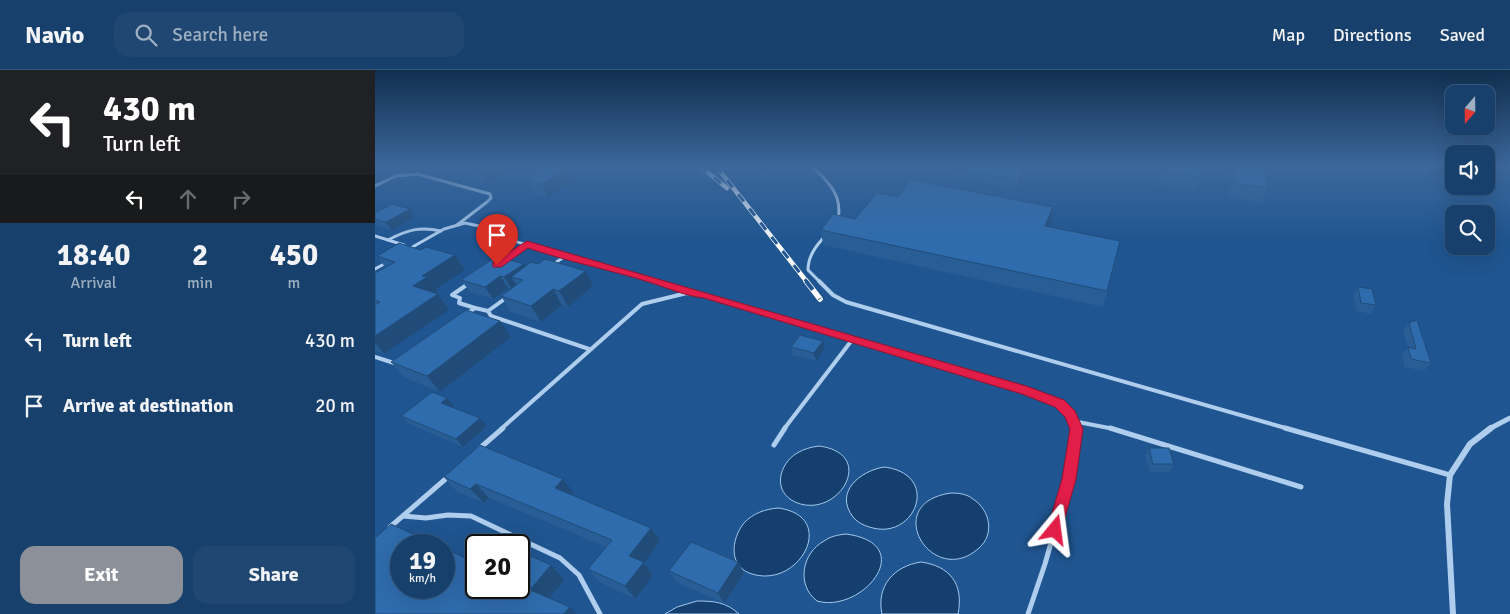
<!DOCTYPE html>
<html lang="en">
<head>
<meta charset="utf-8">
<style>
	:root { --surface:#17406c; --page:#204772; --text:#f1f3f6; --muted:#9eafc2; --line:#36597f; --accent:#8c9099 }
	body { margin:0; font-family:Signika,sans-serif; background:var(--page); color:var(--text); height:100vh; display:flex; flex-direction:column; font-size:19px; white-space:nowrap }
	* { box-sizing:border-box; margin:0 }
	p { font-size:16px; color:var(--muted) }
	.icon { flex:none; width:28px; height:28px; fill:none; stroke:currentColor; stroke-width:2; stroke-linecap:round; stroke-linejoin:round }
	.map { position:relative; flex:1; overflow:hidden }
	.sheet { display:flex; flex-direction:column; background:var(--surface); width:375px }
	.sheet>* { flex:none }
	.banner { background:#202124; color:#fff; overflow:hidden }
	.needle { width:32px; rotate:200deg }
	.buttons { position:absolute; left:1070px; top:15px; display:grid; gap:10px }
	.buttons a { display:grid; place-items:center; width:50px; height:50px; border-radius:10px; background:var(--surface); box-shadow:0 5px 20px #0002,0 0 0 1px var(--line); font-size:25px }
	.speed { position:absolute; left:15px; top:464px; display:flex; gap:10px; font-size:25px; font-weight:700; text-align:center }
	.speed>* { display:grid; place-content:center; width:65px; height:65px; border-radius:50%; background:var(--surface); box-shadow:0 5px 20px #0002,0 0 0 1px var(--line); line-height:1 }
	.speed small { font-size:12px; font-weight:400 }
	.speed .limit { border:2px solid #111; border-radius:8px; background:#fff; color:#111 }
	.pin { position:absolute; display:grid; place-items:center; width:42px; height:42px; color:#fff; margin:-51px -21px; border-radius:50% 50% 50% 0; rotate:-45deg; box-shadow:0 0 5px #0007 }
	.pin .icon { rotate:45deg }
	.me { position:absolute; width:55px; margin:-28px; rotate:16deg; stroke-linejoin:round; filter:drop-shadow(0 0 4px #0008) }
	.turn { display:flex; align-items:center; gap:18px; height:105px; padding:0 20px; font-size:22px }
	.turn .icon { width:65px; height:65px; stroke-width:2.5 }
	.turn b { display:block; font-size:35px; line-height:42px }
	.lanes { display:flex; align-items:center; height:48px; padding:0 20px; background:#0003; justify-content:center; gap:25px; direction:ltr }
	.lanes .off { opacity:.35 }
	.eta { display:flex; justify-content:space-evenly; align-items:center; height:85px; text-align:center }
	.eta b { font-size:30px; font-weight:700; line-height:35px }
	.action { display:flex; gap:10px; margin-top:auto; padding:10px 20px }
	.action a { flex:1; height:58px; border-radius:15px; background:var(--accent); color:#fff; font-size:20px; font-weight:700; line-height:58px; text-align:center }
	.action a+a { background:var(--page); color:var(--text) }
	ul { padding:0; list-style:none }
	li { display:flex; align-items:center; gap:15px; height:65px; padding:0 20px }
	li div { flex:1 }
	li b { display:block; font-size:19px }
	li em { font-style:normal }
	header { display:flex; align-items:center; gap:30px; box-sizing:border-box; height:70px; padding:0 25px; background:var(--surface); border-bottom:1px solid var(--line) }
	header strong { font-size:24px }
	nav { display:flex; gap:28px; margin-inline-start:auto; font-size:18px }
	.search { width:350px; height:45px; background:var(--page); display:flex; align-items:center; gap:12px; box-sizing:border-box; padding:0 18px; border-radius:15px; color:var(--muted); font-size:19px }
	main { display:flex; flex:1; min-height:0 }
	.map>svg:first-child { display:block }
	.water { fill:#153f6e; stroke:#a2c9ee }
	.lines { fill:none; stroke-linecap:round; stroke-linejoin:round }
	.service-far2 { stroke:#afcded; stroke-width:3 }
	.service-far1 { stroke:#afcded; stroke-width:4 }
	.service { stroke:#afcded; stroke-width:5 }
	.minor-far1 { stroke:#afcded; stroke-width:5 }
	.minor { stroke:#afcded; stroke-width:6 }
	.rail-far1-casing { stroke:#fff; stroke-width:4.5 }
	.rail-casing { stroke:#fff; stroke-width:5.5 }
	.rail-far1 { stroke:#1f5590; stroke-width:3; stroke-dasharray:9; stroke-linecap:butt }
	.rail { stroke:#1f5590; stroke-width:4; stroke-dasharray:11; stroke-linecap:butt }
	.wall { fill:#285d95 }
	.shaded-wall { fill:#214c79 }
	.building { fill:#2f6cad; stroke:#214c79 }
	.route { fill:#e11d48; stroke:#92132f }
</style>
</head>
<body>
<header>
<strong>Navio</strong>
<div class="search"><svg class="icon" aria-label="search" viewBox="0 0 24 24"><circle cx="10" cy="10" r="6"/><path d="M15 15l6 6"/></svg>Search here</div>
<nav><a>Map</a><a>Directions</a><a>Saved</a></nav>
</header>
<main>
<section class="sheet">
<div class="banner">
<div class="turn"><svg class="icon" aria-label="left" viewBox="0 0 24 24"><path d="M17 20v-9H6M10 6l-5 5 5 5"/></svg><div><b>430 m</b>Turn left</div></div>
<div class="lanes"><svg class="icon" aria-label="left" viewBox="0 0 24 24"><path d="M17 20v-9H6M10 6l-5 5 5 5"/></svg><svg class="icon off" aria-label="ahead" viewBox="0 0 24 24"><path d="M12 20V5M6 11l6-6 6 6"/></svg><svg class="icon off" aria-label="right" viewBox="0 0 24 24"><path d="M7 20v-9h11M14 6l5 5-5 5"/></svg></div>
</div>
<div class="eta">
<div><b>18:40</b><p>Arrival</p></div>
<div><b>2</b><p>min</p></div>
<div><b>450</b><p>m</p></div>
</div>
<ul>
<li><svg class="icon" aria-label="left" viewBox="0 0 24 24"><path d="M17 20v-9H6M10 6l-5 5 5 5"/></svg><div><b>Turn left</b></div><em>430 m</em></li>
<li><svg class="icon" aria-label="arrive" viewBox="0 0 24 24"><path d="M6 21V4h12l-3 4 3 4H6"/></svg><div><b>Arrive at destination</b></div><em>20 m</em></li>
</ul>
<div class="action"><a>Exit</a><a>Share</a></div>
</section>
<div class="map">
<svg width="1135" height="544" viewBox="0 0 1135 544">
	<rect width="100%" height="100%" fill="#1f5590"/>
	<g class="water">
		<path d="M444 376C504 384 462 451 420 432 397 421 404 394 422 383 429 379 436 377 444 376Z"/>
		<path d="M509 397C566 404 541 469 498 458 490 456 483 453 478 447 459 422 485 401 509 397Z"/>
		<path d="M576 423C584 423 592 424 598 429 615 440 620 464 604 478 558 520 504 433 576 423Z"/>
		<path d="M403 438C464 446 425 519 377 504 353 497 356 469 369 453 378 443 391 439 403 438Z"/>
		<path d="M471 464C545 474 487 544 442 531 421 515 427 483 449 471 456 466 463 465 471 464Z"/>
		<path d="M546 492C575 496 589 514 583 544H507C501 516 519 496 546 492Z"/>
		<path d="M322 531C339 531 351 532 364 544H290L302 537Z"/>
	</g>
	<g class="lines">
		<g class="service-far2">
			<path d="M437 96C453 112 468 125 463 149"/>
			<polyline points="0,116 21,106 42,104 115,124 116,128 112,132 82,155"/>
			<polyline points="0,166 29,175"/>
			<path d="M13 170C32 160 45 156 66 161"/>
			<polyline points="34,179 69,159 90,153 118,159 122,164 130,168 189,187"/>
			<polyline points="128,191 152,174"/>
			<polyline points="177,195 189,187 285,212"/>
			<polyline points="0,199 11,193"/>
			<path d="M445 212 433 200C433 186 441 176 450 166"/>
		</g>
		<g class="service-far1">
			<polyline points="282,211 312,223"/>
			<polyline points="444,211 458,225 471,232 914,359"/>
			<polyline points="131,228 113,241 116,246 214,279"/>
			<polyline points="100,238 113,241"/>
			<polyline points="92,244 100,238 84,233 85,228 77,225 93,214"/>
			<polyline points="0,287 19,293"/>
			<polyline points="698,351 739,359"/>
			<path d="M126 359 267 234 312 223 330 225 651 321C677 330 691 331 701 359"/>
			<polyline points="409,359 477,270"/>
		</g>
		<g class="service">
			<polyline points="735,358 926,417"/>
			<polyline points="910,358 1075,405"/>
			<polyline points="399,375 410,358"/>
			<polyline points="105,378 128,358"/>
			<polyline points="28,446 51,448 73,445 96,446 185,488 204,505 225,544"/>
			<polyline points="15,457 74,406"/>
			<polyline points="653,544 670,494 694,409 701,358"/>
		</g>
		<polyline class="minor-far1" points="1114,359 1135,348"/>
		<polyline class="minor" points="1078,544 1072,434 1075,405 1095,374 1116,358"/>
		<g class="rail-far1-casing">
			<g id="rail-far1">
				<polyline points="325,96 352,118"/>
				<polyline points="341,96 432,212"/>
			</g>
		</g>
		<g class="rail-casing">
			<polyline id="rail" points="431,211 445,229"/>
		</g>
		<use href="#rail-far1" class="rail-far1"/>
		<use href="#rail" class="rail"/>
	</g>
	<g class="wall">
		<polygon points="189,96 199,111 173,127 160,124 154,112 127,105 112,113 98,110 91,97"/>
		<polygon points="520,96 534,96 533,98"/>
		<polygon points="787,96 828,96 826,107 822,121 783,115"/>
		<polygon points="857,96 892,96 892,118 886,133 855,127"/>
		<polygon points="582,99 649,107 643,119 582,108"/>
		<polygon points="523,127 678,137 676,152 674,157 742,186 728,237 448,175 446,160 480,149"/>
		<polygon points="35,139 40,147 17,160 0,155 0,143"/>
		<polygon points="46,180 80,185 90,200 61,219 63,223 62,224 63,224 74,240 9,284 0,281 0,203 10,197 2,186"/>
		<polygon points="151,196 218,216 193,237 187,235 166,252 136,242 126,226 136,219 133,218 118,229 95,222 86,210"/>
		<polygon points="983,217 1001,235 996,244 981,241 978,225"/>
		<polygon points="1034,253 1056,293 1049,301 1030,297 1027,285 1033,278 1028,261"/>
		<polygon points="136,267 65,322 30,308 16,292"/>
		<polygon points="416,277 449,279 441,291 418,285"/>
		<polygon points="79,336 77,338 105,348 112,356 88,377 34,354 26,346"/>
		<polygon points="774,378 799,394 795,402 775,402 770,386"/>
		<polygon points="69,407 199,423 197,425 285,471 269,493 278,506 260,529 224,512 213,499 231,477 114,428 109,433 82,422"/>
		<polygon points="294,501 369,503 349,533 301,512"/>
	</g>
	<g class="shaded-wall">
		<polygon points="111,96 122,96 127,105 112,113 104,100"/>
		<polygon points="194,97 199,111 173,127 167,114"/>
		<polygon points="650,97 649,107 643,119 644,110"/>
		<polygon points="678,137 676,152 668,171 670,156"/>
		<polygon points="35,139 40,147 17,160 11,152"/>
		<polygon points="80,185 90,200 61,219 63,223 50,232 38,216 47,206"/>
		<polygon points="149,194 156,206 148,210 136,207 142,216 137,220 129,207"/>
		<polygon points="211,201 218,216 193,237 184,221"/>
		<polygon points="125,206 133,218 118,229 110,217"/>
		<polygon points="178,219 187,235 166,252 156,236"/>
		<polygon points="63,224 74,240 9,284 0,273 0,266"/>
		<polygon points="125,251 136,267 65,322 52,306"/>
		<polygon points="448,271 449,279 441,291 439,283"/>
		<polygon points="72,328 79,336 73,342 66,333"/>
		<polygon points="105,348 112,356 88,377 81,369"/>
		<polygon points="188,409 199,423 191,432 180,418"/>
		<polygon points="101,414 114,428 109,433 95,419"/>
		<polygon points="276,458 285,471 269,493 278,506 260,529 250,516 254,486"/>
		<polygon points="363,492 369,503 349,533 343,523"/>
		<polygon points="176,495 189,510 169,534 155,520"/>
		<polygon points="195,537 202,544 189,544"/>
	</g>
	<g class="building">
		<polygon points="91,96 111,96 104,100"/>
		<polygon points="138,96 189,96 194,97 167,114 153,110 166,103"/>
		<polygon points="584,96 645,96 650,97 644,110 582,99"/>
		<polygon points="787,96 828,96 826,107 787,100"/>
		<polygon points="861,96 892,96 892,118 860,113"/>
		<polygon points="536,110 678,137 670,156 745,171 732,221 446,160 458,144 480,149 502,123 523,127"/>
		<polygon points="17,134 35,139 11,152 0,149 0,143"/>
		<polygon points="24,173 46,180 51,177 80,185 47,206 52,207 38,216 63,224 0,266 0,235 5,232 0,230 0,203 20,192 2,186"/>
		<polygon points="122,186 149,194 129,207 125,206 110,217 86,210"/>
		<polygon points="170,189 211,201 184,221 178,219 156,236 126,226 148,210 136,207 156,192 163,194"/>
		<polygon points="983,217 997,219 1001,235 986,233"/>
		<polygon points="91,240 125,251 52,306 16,292"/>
		<polygon points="1042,250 1056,293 1036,289 1033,277 1041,279 1034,253"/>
		<polygon points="425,265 448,271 439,283 416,277"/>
		<polygon points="57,322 72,328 66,333 105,348 81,369 26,346"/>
		<polygon points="105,375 188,409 180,418 276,458 254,486 269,492 250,516 213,499 237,470 101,414 95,419 69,407"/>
		<polygon points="774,378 794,378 799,394 778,394"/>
		<polygon points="16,454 62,475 26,475 26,518 69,518 69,478 101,493 101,518 144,518 144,481 176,495 155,520 195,537 189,544 0,544 0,468"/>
		<polygon points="316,472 363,492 343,523 294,501"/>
	</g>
	<linearGradient id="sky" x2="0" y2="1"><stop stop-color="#112f4f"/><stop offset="0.56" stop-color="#3c689c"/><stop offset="1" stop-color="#3c689c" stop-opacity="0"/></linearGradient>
	<rect width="1135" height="172" fill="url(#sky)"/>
	<path class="route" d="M152 171 651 316 689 330 700 341 708 359 701 409 685 465 680 467 674 465 672 460 687 409 695 359 690 347 680 337 647 324 329 228C311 226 295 219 277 213 236 200 194 192 153 178L126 197H118V192Z"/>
</svg>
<div class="buttons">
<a><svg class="needle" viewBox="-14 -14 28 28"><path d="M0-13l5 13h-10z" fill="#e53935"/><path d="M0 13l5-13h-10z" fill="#9eafc2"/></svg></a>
<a><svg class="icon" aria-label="sound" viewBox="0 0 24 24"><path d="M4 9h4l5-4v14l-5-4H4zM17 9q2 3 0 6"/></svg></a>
<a><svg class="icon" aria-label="search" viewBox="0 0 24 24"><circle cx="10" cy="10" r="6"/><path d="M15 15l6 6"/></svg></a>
</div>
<div class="speed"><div>19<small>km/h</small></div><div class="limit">20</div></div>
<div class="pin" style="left:122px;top:195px;background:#d93025"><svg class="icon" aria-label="arrive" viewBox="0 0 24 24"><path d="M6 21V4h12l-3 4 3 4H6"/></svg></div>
<svg class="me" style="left:680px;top:460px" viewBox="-20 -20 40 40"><path d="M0-17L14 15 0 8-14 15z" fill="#e11d48" stroke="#fff" stroke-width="4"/></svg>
</div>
</main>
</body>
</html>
